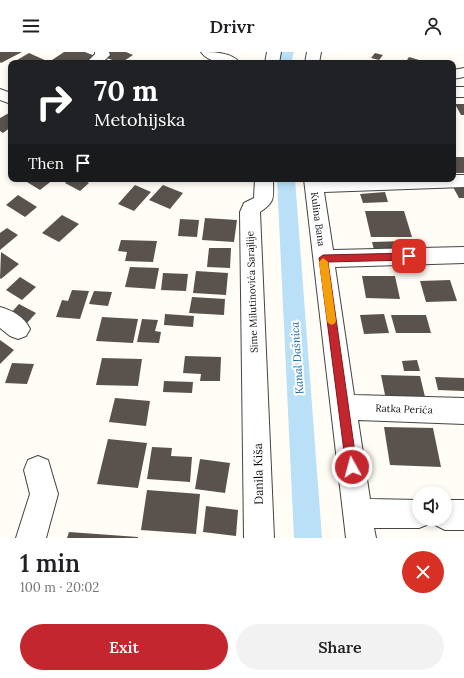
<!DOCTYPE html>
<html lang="en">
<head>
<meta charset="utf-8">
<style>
	:root { --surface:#fff; --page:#f2f2f2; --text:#202124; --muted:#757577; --accent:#c4262e }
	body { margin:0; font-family:Lora,serif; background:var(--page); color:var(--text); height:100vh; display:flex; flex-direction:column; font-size:15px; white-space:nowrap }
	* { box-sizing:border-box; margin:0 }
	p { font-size:13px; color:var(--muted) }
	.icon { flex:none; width:22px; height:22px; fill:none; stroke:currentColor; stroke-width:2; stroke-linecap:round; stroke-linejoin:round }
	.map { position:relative; height:486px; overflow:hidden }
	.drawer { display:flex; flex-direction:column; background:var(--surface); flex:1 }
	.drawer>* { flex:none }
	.hud { position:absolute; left:8px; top:8px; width:448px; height:122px; border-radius:8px; box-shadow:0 2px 6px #0003; background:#202124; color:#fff; overflow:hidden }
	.buttons { position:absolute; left:412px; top:434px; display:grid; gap:8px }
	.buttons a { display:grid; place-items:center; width:40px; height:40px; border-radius:50%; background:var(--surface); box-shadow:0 2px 6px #0003; font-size:20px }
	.pin { position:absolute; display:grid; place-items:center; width:34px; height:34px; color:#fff; margin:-17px; border-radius:8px; box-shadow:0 2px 6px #0006 }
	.me { position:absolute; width:44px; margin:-22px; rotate:353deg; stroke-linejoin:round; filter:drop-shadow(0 0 3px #0008) }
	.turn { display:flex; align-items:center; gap:14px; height:84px; padding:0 20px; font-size:18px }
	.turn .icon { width:52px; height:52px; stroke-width:2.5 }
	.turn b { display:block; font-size:28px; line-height:34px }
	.then { display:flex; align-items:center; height:38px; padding:0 20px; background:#0003; gap:8px; font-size:15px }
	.round { display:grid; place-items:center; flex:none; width:42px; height:42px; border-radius:21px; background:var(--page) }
	.overview { display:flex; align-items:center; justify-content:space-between; height:68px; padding:0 20px }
	h1 { font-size:24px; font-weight:600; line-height:30px }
	.button { display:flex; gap:8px; margin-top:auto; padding:8px 20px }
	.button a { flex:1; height:46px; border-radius:24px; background:var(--accent); color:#fff; font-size:16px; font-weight:600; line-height:46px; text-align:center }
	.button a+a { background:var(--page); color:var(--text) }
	header { display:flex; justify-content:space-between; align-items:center; height:52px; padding:0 20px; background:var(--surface); font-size:18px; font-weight:600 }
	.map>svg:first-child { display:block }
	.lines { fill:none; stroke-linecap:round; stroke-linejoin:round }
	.canal { fill:#b9e0f7; fill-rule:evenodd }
	.building { fill:#5a524d }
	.minor-casing { stroke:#444; stroke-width:2 }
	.minor { fill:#fff; fill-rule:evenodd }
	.route { fill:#c4262e; stroke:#7f191e }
	.slow { fill:#f59e0b }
	.labels { text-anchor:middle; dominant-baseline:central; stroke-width:4; stroke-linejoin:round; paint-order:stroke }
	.street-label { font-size:10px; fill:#111; stroke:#fff }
	.water-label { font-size:11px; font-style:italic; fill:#1768a6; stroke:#fff }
	.near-street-label { font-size:12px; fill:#111; stroke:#fff }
</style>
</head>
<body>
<header><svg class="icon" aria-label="menu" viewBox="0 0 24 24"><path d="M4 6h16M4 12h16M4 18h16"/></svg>Drivr<svg class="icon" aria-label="person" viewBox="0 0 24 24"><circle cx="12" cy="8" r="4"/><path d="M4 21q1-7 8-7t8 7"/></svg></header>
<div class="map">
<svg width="464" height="486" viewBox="0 0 464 486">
	<rect width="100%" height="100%" fill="#fffdf5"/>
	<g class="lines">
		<g class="canal">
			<polygon points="280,0 294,0 291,11 277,11"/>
			<polygon points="277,127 295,127 322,486 294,486"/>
		</g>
	</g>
	<g class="building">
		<polygon points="0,0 22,0 1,11 0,10"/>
		<polygon points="64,0 85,0 95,4 85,11 12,11 29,1 49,10"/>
		<polygon points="110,0 126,0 133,3 121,11 104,5"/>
		<polygon points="375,1 383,3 379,8 371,6"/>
		<polygon points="409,5 429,11 405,11"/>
		<polygon points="455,52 464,52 464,63 461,63"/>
		<polygon points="9,61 11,62 11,75 3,81 0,79 0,66"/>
		<rect x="453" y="105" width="11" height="16"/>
		<polygon points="22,127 54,127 40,138"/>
		<polygon points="69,127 82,127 89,131 80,139 65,131"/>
		<polygon points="135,133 151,140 134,159 118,152"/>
		<polygon points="163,133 183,141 170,157 149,148"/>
		<polygon points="453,135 464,135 464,146 459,146"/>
		<polygon points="385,140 388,150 363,151 360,142"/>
		<polygon points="18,143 37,155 25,165 6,153"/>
		<polygon points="365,159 404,159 412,185 371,185"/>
		<polygon points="62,163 79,172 59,190 42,181"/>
		<polygon points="205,166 237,168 234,190 202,188"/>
		<polygon points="180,167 199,168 197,185 178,184"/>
		<polygon points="7,176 18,183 0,198 0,181"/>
		<polygon points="121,188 157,189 153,210 125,209 127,200 118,199"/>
		<polygon points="404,189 407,202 375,202 372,190"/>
		<polygon points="209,196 231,196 230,216 207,215"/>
		<polygon points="1,200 19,212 1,227 0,226"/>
		<polygon points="130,215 159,216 155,237 125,235"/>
		<polygon points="196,219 228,221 226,243 193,241"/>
		<polygon points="163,221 188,222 186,239 161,238"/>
		<polygon points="362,224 395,224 400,247 366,246"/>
		<polygon points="20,225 36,235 22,248 6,238"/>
		<polygon points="450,228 457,249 426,250 420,229"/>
		<polygon points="72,238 89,239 80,267 56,265 62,248 68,249"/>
		<polygon points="94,239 112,240 108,254 89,252"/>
		<polygon points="192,245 225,247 224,263 189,261"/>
		<polygon points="19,252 36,261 27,271 10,262"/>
		<polygon points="165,262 194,264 193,275 164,273"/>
		<polygon points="384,262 389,281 364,282 360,263"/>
		<polygon points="391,263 426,263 431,281 396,281"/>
		<polygon points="102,265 138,267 133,291 96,289"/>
		<polygon points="142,267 158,268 155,279 161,280 159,291 137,290"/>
		<polygon points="0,288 14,298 0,312"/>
		<polygon points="185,304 221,305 220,329 200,329 201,322 183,321"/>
		<polygon points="102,306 142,307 138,334 96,333"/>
		<polygon points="417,308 420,319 404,319 402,309"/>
		<polygon points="12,311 34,312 27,332 5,331"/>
		<polygon points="381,323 420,324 426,349 386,348"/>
		<polygon points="435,325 464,326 464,339 438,338"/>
		<polygon points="164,329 193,330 192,341 163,340"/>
		<polygon points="115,346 150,349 146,374 109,370"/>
		<polygon points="384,375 433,376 441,415 390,413"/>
		<polygon points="108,387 147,391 138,436 97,432"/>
		<polygon points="152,395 172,396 171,404 192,405 190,430 147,427"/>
		<polygon points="200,407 230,411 225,441 195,437"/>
		<polygon points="147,438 200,442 196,482 141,478"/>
		<polygon points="206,454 238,458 236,484 203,480"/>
		<polygon points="69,480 138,485 138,486 67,486"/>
	</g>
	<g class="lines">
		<g class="minor-casing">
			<g id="minor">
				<polygon points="95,0 109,0 110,3 102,11 86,11 95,2"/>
				<path d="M201 0C213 0 232 0 240 11 228 11 209 12 201 0Z"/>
				<polygon points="267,0 281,0 279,11 265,11"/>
				<polygon points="307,0 321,0 319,11 305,11"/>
				<polygon points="464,16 464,25 453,27 453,18"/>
				<rect x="453" y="35" width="11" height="10"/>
				<polygon points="0,37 11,41 11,52 0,48"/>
				<polygon points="453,123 464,123 464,135 324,140 333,198 464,195 464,211 335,215 354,343 464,346 464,372 358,368 370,447 419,448 419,467 431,467 429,472 419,476 374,476 376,486 346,486 304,127 453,127"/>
				<path d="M255 127H273C273 146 276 149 260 160L274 486H244L240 160 244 151 254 146Z"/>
				<path d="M0 255C13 259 24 264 30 277L26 284 18 287 10 284 0 276Z"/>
				<polygon points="38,404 48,408 58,442 46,486 16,486 30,442 24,418 28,408"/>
				<polygon points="445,448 464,448 464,478 445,478 435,473 432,467 445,467"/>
			</g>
		</g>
		<use href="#minor" class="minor"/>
	</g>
	<polygon class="route" points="409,201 413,204 409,208 328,210 357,415 356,419 352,421 347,419 346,415 319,206 323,203"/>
	<polygon class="slow" points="323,206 328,210 336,269 335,271 332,273 328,271 327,269 319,210"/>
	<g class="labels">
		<g class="street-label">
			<text transform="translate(318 167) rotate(82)">Kulina Bana</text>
			<text transform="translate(252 240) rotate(-92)">Sime Milutinovića Sarajlije</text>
			<text transform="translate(404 357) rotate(2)">Ratka Perića</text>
		</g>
		<g class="water-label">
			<text transform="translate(297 306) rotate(-94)">Kanal Dašnica</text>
		</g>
		<g class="near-street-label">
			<text transform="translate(258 422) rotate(-91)">Danila Kiša</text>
		</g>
	</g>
</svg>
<div class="buttons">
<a><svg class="icon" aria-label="sound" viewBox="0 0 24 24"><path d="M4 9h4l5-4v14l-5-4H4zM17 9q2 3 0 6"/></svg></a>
</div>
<div class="pin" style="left:409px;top:204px;background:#d93025"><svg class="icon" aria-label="arrive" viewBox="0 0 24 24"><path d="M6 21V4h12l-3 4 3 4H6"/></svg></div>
<svg class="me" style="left:352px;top:415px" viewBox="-20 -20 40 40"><circle r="17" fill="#c4262e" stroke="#fff" stroke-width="3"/><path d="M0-11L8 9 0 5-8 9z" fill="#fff"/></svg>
<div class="hud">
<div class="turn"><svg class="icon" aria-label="right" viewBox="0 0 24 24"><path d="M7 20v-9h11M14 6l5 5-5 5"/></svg><div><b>70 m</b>Metohijska</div></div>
<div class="then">Then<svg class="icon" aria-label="arrive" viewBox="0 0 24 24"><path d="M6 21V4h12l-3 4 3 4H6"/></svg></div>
</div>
</div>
<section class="drawer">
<div class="overview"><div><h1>1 min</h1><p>100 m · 20:02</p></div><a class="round" style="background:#d93025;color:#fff"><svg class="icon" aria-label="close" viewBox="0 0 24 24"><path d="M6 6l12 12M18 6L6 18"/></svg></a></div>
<div class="button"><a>Exit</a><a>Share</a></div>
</section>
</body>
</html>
